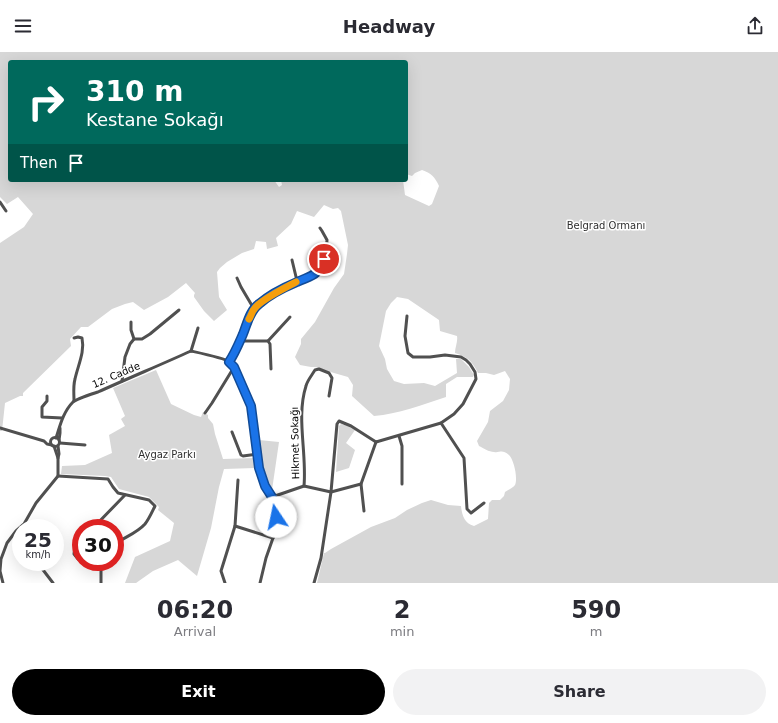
<!DOCTYPE html>
<html lang="en">
<head>
<meta charset="utf-8">
<style>
	:root { --surface:#fff; --page:#f2f2f3; --text:#2b2b33; --muted:#7c7c81; --accent:#000 }
	body { margin:0; font-family:"DejaVu Sans",sans-serif; background:var(--page); color:var(--text); height:100vh; display:flex; flex-direction:column; font-size:15px; white-space:nowrap }
	* { box-sizing:border-box; margin:0 }
	p { font-size:13px; color:var(--muted) }
	.icon { flex:none; width:22px; height:22px; fill:none; stroke:currentColor; stroke-width:2; stroke-linecap:round; stroke-linejoin:round }
	.map { position:relative; height:531px; overflow:hidden }
	.side { display:flex; flex-direction:column; background:var(--surface); flex:1 }
	.side>* { flex:none }
	.top-card { position:absolute; left:8px; top:8px; width:400px; height:122px; border-radius:4px; box-shadow:0 4px 16px #0002; background:#00695c; color:#fff; overflow:hidden }
	.speed { position:absolute; left:12px; top:467px; display:flex; gap:8px; font-size:20px; font-weight:700; text-align:center }
	.speed>* { display:grid; place-content:center; width:52px; height:52px; border-radius:50%; background:var(--surface); box-shadow:0 4px 16px #0002; line-height:1 }
	.speed small { font-size:10px; font-weight:400 }
	.speed .limit { border:6px solid #d22; background:#fff; color:#111 }
	.pin { position:absolute; display:grid; place-items:center; width:34px; height:34px; color:#fff; margin:-17px; border:2px solid #fff; border-radius:50%; box-shadow:0 1px 4px #0007 }
	.me { position:absolute; width:44px; margin:-22px; rotate:349deg; stroke-linejoin:round; filter:drop-shadow(0 0 3px #0008) }
	.turn { display:flex; align-items:center; gap:14px; height:84px; padding:0 12px; font-size:18px }
	.turn .icon { width:52px; height:52px; stroke-width:2.5 }
	.turn b { display:block; font-size:28px; line-height:34px }
	.then { display:flex; align-items:center; height:38px; padding:0 12px; background:#0003; gap:8px; font-size:15px }
	.eta { display:flex; justify-content:space-evenly; align-items:center; height:68px; text-align:center }
	.eta b { font-size:24px; font-weight:800; line-height:28px }
	.action { display:flex; gap:8px; margin-top:auto; padding:8px 12px }
	.action a { flex:1; height:46px; border-radius:24px; background:var(--accent); color:#fff; font-size:16px; font-weight:800; line-height:46px; text-align:center }
	.action a+a { background:var(--page); color:var(--text) }
	header { display:flex; justify-content:space-between; align-items:center; height:52px; padding:0 12px; background:var(--surface); font-size:18px; font-weight:800 }
	.map>svg:first-child { display:block }
	.green { fill:#d7d7d7; fill-rule:evenodd }
	.lines { fill:none; stroke-linecap:round; stroke-linejoin:round }
	.minor { stroke:#505050; stroke-width:3 }
	.route-casing { stroke:#114b97; stroke-width:10 }
	.route { stroke:#1a73e8; stroke-width:7 }
	.slow { stroke:#f59e0b; stroke-width:7 }
	.labels { text-anchor:middle; dominant-baseline:central; stroke-width:3; stroke-linejoin:round; paint-order:stroke }
	.park-label { font-size:10px; fill:#2e2e2e; stroke:#fff }
	.street-label { font-size:10px; fill:#000; stroke:#fff }
</style>
</head>
<body>
<header><svg class="icon" aria-label="menu" viewBox="0 0 24 24"><path d="M4 6h16M4 12h16M4 18h16"/></svg>Headway<svg class="icon" aria-label="share" viewBox="0 0 24 24"><path d="M12 15V3M7 8l5-5 5 5M5 13v7h14v-7"/></svg></header>
<div class="map">
<svg width="778" height="531" viewBox="0 0 778 531">
	<rect width="100%" height="100%" fill="#fff"/>
	<g class="green">
		<path d="M0 0H778V531H317L324 501H325L331 497 371 475 395 466 407 458 422 451 431 448 448 453 461 454C462 463 464 471 474 474L488 467 489 451 492 448H500L504 444 505 440C508 438 513 436 515 433 518 426 514 408 509 403 502 397 500 401 494 400 489 400 483 396 479 394L477 389 488 370 490 359 503 349 509 338 510 327 505 319 494 323 486 321H478C472 309 468 305 455 301 455 295 458 290 457 284L440 279 439 268 408 247 397 245 391 251 386 259 379 294 385 307 387 317 394 329 404 332 424 331 435 334 457 321 456 307H461L469 315 474 323 473 325H457L446 332V345C422 353 398 362 374 364L352 344 353 333 348 325 334 321 315 315H311L300 313 295 305 301 292V287L315 270 334 236 344 222 347 202 348 193 341 159 338 156 333 157 324 153 314 165 297 159 291 172 276 186 278 194 267 197 266 190 256 189 254 197 242 201 227 210 220 216 217 220 219 245 227 258 214 269 204 259 194 245V243L195 241 186 231 168 245 144 258 133 250 125 252 112 257 88 275H81L70 287 71 294 23 341V344H20L5 351 2 379H0V191L24 175 33 162 18 145 7 152 0 145ZM10 10H406V122L412 124 415 121 422 118C431 121 435 125 439 134L432 152 429 154 405 143 403 128H316L310 129 281 128 282 133 279 135 274 128H10Z"/>
		<polygon points="156,318 171,352 194,363 201,365 203,360 208,363 208,366 213,372 215,382 223,407 255,406 255,416 224,417 219,435 211,476 197,524 178,508 153,519 136,531 125,531 135,505 170,489 174,471 158,458 159,455 149,445 119,437 111,425 105,424 61,422 62,414 85,413 112,401 109,383 125,374 121,367 125,364 113,336"/>
		<polygon points="341,372 345,373 355,378 346,391 355,398 349,416 336,420 339,374"/>
		<polygon points="259,388 279,390 272,438 261,415 259,404"/>
	</g>
	<g class="lines">
		<g class="minor">
			<polyline points="0,150 6,159"/>
			<polyline points="292,208 297,229"/>
			<polyline points="237,226 241,235 254,257"/>
			<polyline points="131,270 131,278 134,287"/>
			<path d="M74 286 78 285 82 286C85 300 78 313 75 327 73 334 74 342 74 349"/>
			<polyline points="240,289 268,289 270,292 271,317"/>
			<polyline points="268,289 290,265"/>
			<path d="M191 299C200 301 224 306 230 310 231 311 233 314 235 315L251 355 259 416 265 434 272 445 276 465 273 486 266 506 260 531"/>
			<polyline points="191,299 198,276"/>
			<polyline points="229,310 240,289 254,257 259,252 277,240 297,229 307,226 316,221 321,215 326,201 327,188 322,179 320,176"/>
			<polyline points="122,329 125,305 130,292 134,287 142,287 150,282 179,258"/>
			<polyline points="47,344 47,349 42,355 42,365 62,366"/>
			<polyline points="205,361 212,351 231,320 235,315"/>
			<polyline points="441,371 464,406 467,457 471,461 484,451"/>
			<polyline points="0,376 44,389 47,392 52,393"/>
			<polyline points="232,380 241,403 243,404 257,402"/>
			<polyline points="399,384 402,394 402,432"/>
			<circle cx="55" cy="390" r="4.5"/>
			<path d="M56 386C60 374 63 360 73 350 76 347 92 342 98 340 129 326 160 313 191 299"/>
			<polyline points="59,388 60,381 60,376"/>
			<polyline points="376,390 441,371 454,362 463,352 476,327 475,320 470,312 466,308 461,305 445,303 430,305 413,305 408,301 405,284 407,264"/>
			<polyline points="60,391 85,393"/>
			<polyline points="54,394 58,406"/>
			<path d="M58 424 108 427 113 435 118 441 149 448 155 454C152 460 149 467 145 472 137 481 125 485 115 492"/>
			<path d="M304 434C307 401 296 365 306 334 307 329 312 323 315 318L319 317 329 321 332 326 329 344"/>
			<polyline points="272,445 304,434 331,440 361,432"/>
			<polyline points="364,459 361,432 376,390"/>
			<polyline points="235,474 273,486"/>
			<polyline points="93,476 125,443"/>
			<polyline points="81,488 75,494 74,502 78,507 81,507"/>
			<polyline points="37,510 53,531"/>
			<polyline points="101,510 101,531"/>
			<polyline points="3,531 0,519 1,507 7,491 16,479 24,472 36,451 58,424 58,406 59,402 58,394"/>
			<polyline points="225,531 221,519 235,474 238,428"/>
			<polyline points="314,531 321,506 331,440 337,372 339,369 351,374 376,390"/>
		</g>
	</g>
	<g class="lines">
		<g class="route-casing">
			<path id="route" d="M276 465 272 445 265 434 259 416 251 354 234 315 229 310C235 301 239 291 243 282 247 272 250 258 259 252 268 244 285 235 297 230 312 223 317 225 324 207"/>
		</g>
		<use href="#route" class="route"/>
		<path class="slow" d="M249 267C251 264 252 259 255 256 262 247 285 236 296 230"/>
	</g>
	<g class="labels">
		<g class="park-label">
			<text x="606" y="173">Belgrad Ormanı</text>
			<text x="167" y="402">Aygaz Parkı</text>
		</g>
		<g class="street-label">
			<text transform="translate(116 323) rotate(-23)">12. Cadde</text>
			<text transform="translate(295 391) rotate(-91)">Hikmet Sokağı</text>
		</g>
	</g>
</svg>
<div class="speed"><div>25<small>km/h</small></div><div class="limit">30</div></div>
<div class="pin" style="left:324px;top:207px;background:#d93025"><svg class="icon" aria-label="arrive" viewBox="0 0 24 24"><path d="M6 21V4h12l-3 4 3 4H6"/></svg></div>
<svg class="me" style="left:276px;top:465px" viewBox="-20 -20 40 40"><circle r="19" fill="#fff"/><path d="M0-13L10 11 0 6-10 11z" fill="#1a73e8"/></svg>
<div class="top-card">
<div class="turn"><svg class="icon" aria-label="right" viewBox="0 0 24 24"><path d="M7 20v-9h11M14 6l5 5-5 5"/></svg><div><b>310 m</b>Kestane Sokağı</div></div>
<div class="then">Then<svg class="icon" aria-label="arrive" viewBox="0 0 24 24"><path d="M6 21V4h12l-3 4 3 4H6"/></svg></div>
</div>
</div>
<section class="side">
<div class="eta">
<div><b>06:20</b><p>Arrival</p></div>
<div><b>2</b><p>min</p></div>
<div><b>590</b><p>m</p></div>
</div>
<div class="action"><a>Exit</a><a>Share</a></div>
</section>
</body>
</html>
